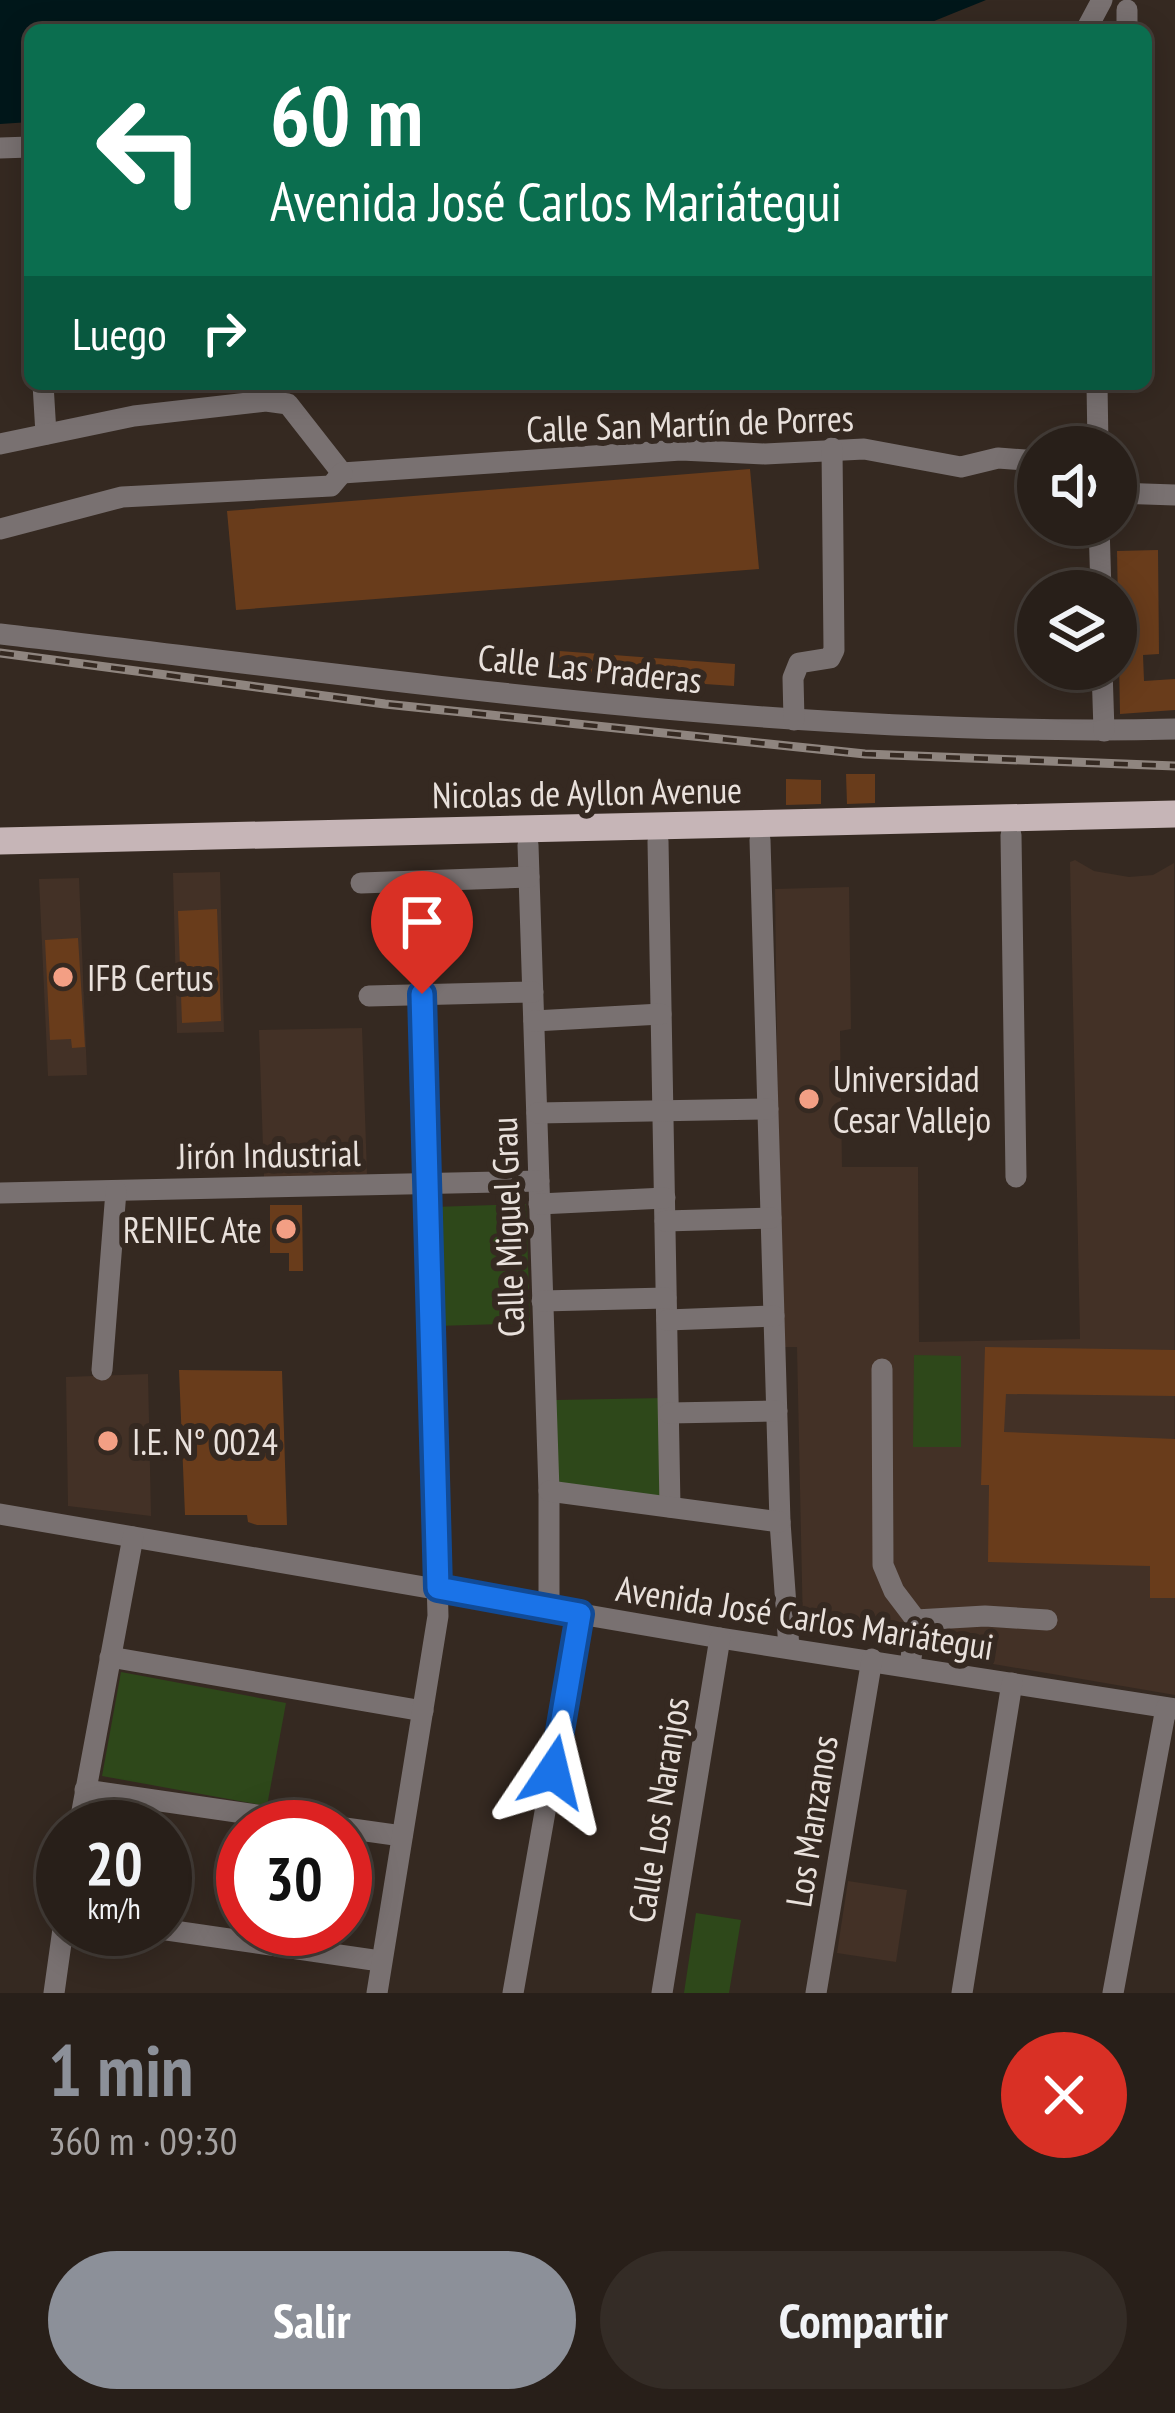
<!DOCTYPE html>
<html lang="es">
<head>
<meta charset="utf-8">
<style>
	:root { --surface:#281f19; --page:#342c26; --text:#f1f3f6; --muted:#a5a2a2; --line:#443d38; --accent:#8c9099 }
	body { margin:0; font-family:"PT Sans Narrow",sans-serif; background:var(--page); color:var(--text); height:100vh; display:flex; flex-direction:column; font-size:45px; white-space:nowrap }
	* { box-sizing:border-box; margin:0 }
	p { font-size:39px; color:var(--muted) }
	.icon { flex:none; width:66px; height:66px; fill:none; stroke:currentColor; stroke-width:2; stroke-linecap:round; stroke-linejoin:round }
	.map { position:relative; height:1993px; overflow:hidden }
	.drawer { display:flex; flex-direction:column; background:var(--surface); flex:1 }
	.drawer>* { flex:none }
	.hud { position:absolute; left:24px; top:24px; width:1128px; height:366px; border-radius:18px; box-shadow:0 6px 30px #0003,0 0 0 3px var(--line); background:#0b6e4f; color:#fff; overflow:hidden }
	.fabs { position:absolute; left:1017px; top:426px; display:grid; gap:24px }
	.fabs a { display:grid; place-items:center; width:120px; height:120px; border-radius:50%; background:var(--surface); box-shadow:0 6px 30px #0003,0 0 0 3px var(--line); font-size:60px }
	.speed { position:absolute; left:36px; top:1800px; display:flex; gap:24px; font-size:60px; font-weight:700; text-align:center }
	.speed>* { display:grid; place-content:center; width:156px; height:156px; border-radius:50%; background:var(--surface); box-shadow:0 6px 30px #0003,0 0 0 3px var(--line); line-height:1 }
	.speed small { font-size:30px; font-weight:400 }
	.speed .limit { border:18px solid #d22; background:#fff; color:#111 }
	.pin { position:absolute; display:grid; place-items:center; width:102px; height:102px; color:#fff; margin:-123px -51px; border-radius:50% 50% 50% 0; rotate:-45deg; box-shadow:0 0 12px #0007 }
	.pin .icon { rotate:45deg }
	.me { position:absolute; width:132px; margin:-66px; rotate:10deg; stroke-linejoin:round; filter:drop-shadow(0 0 9px #0008) }
	.turn { display:flex; align-items:center; gap:42px; height:252px; padding:0 48px; font-size:54px }
	.turn .icon { width:156px; height:156px; stroke-width:2.5 }
	.turn b { display:block; font-size:84px; line-height:102px }
	.then { display:flex; align-items:center; height:114px; padding:0 48px; background:#0003; gap:24px; font-size:45px }
	.round { display:grid; place-items:center; flex:none; width:126px; height:126px; border-radius:63px; background:var(--page) }
	.headline { display:flex; align-items:center; justify-content:space-between; height:204px; padding:0 48px }
	h1 { font-size:72px; font-weight:800; line-height:90px; color:var(--accent) }
	.action { display:flex; gap:24px; margin-top:auto; padding:24px 48px }
	.action a { flex:1; height:138px; border-radius:72px; background:var(--accent); color:#fff; font-size:48px; font-weight:800; line-height:138px; text-align:center }
	.action a+a { background:var(--page); color:var(--text) }
	.map>svg:first-child { display:block }
	.built { fill:#433126 }
	.green { fill:#2e481a }
	.water { fill:#00171a }
	.building { fill:#693c1b }
	.lines { fill:none; stroke-linecap:round; stroke-linejoin:round }
	.minor { stroke:#797171; stroke-width:21 }
	.major { stroke:#c6b5b7; stroke-width:27 }
	.rail-casing { stroke:#8f857f; stroke-width:9 }
	.rail { stroke:#352921; stroke-width:4.5; stroke-dasharray:14; stroke-linecap:butt }
	.route-casing { stroke:#114b97; stroke-width:30 }
	.route { stroke:#1a73e8; stroke-width:21 }
	.poi-dot { fill:#f39f84; stroke:#352921; stroke-width:4.5 }
	.labels { text-anchor:middle; dominant-baseline:central; stroke-width:12; stroke-linejoin:round; paint-order:stroke }
	.street-label { font-size:36px; fill:#e9e1dc; stroke:#352921 }
	.poi-label { font-size:36px; fill:#e9e1dc; stroke:#352921; text-anchor:start }
</style>
</head>
<body>
<div class="map">
<svg width="1175" height="1993" viewBox="0 0 1175 1993">
	<rect width="100%" height="100%" fill="#352921"/>
	<g class="built">
		<polygon points="1075,860 1094,871 1129,877 1153,875 1174,863 1175,1695 929,1653 924,1641 906,1638 899,1646 803,1629 797,1347 781,1347 775,889 849,887 851,1029 840,1031 842,1167 918,1167 919,1342 1080,1339 1070,862"/>
		<polygon points="220,872 224,1032 177,1033 173,873"/>
		<polygon points="79,878 87,1075 48,1076 39,879"/>
		<polygon points="362,1028 367,1174 264,1177 259,1030"/>
		<polygon points="148,1374 151,1516 68,1506 66,1377"/>
		<polygon points="848,1881 907,1890 896,1962 837,1953"/>
	</g>
	<g class="green">
		<polygon points="526,1204 530,1323 437,1326 433,1207"/>
		<polygon points="914,1355 961,1356 961,1447 913,1447"/>
		<polygon points="665,1398 666,1502 556,1490 555,1400"/>
		<polygon points="121,1672 286,1703 267,1806 102,1776"/>
		<polygon points="696,1913 741,1920 729,1993 684,1993"/>
	</g>
	<polygon class="water" points="0,0 986,0 912,30 30,30 30,122 0,124"/>
	<g class="building">
		<polygon points="750,469 759,569 236,610 227,511"/>
		<polygon points="1158,550 1159,654 1143,655 1144,681 1175,679 1175,710 1120,714 1117,551"/>
		<polygon points="546,650 735,664 734,686 544,673"/>
		<polygon points="846,774 875,774 875,803 847,804"/>
		<polygon points="786,779 821,780 821,804 786,805"/>
		<polygon points="217,909 221,1021 182,1023 178,911"/>
		<polygon points="78,938 85,1047 72,1048 71,1039 50,1040 45,940"/>
		<polygon points="270,1205 302,1205 303,1271 289,1271 289,1253 270,1253"/>
		<polygon points="985,1347 1175,1350 1175,1396 1006,1394 1004,1432 1175,1439 1175,1598 1150,1598 1150,1566 988,1562 989,1485 981,1485"/>
		<polygon points="179,1370 282,1371 287,1525 257,1525 248,1522 247,1515 185,1515"/>
	</g>
	<g class="lines">
		<g class="minor">
			<polyline points="1086,30 1102,0"/>
			<polyline points="1127,30 1127,10"/>
			<polyline points="0,148 30,147"/>
			<polyline points="43,384 46,434"/>
			<polyline points="1097,384 1098,447"/>
			<polyline points="0,444 134,416 266,401 288,404 342,473"/>
			<polyline points="342,473 681,450 765,454 864,449 961,467 998,458 1038,461"/>
			<polyline points="1116,493 1175,495"/>
			<polyline points="1099,525 1101,591"/>
			<polyline points="0,529 122,497 331,486 342,473"/>
			<path d="M0 634C390 679 782 738 1175 729"/>
			<polyline points="1102,669 1104,731"/>
			<polyline points="794,720 793,678 799,663 830,658 834,650 832,448"/>
			<polyline points="1011,835 1016,1177"/>
			<polyline points="760,840 780,1522 789,1648"/>
			<polyline points="658,841 670,1507"/>
			<polyline points="528,845 549,1491 549,1608"/>
			<polyline points="361,883 529,877"/>
			<polyline points="369,996 533,992"/>
			<polyline points="534,1021 661,1014"/>
			<polyline points="537,1113 768,1109"/>
			<polyline points="0,1193 539,1181"/>
			<polyline points="539,1204 665,1198"/>
			<polyline points="665,1221 771,1218"/>
			<polyline points="542,1301 666,1298"/>
			<polyline points="667,1320 774,1316"/>
			<polyline points="882,1369 883,1565 894,1591 916,1620 910,1666"/>
			<polyline points="102,1370 116,1191"/>
			<polyline points="669,1413 777,1411"/>
			<polyline points="549,1491 780,1522"/>
			<polyline points="0,1514 720,1638 1175,1709"/>
			<polyline points="916,1620 985,1616 1047,1620"/>
			<polyline points="110,1657 423,1711"/>
			<polyline points="85,1790 339,1827"/>
			<polyline points="79,1827 133,1537"/>
			<polyline points="345,1828 402,1836"/>
			<polyline points="160,1929 380,1961"/>
			<polyline points="54,1993 63,1929"/>
			<polyline points="377,1993 438,1616 421,994"/>
			<polyline points="513,1993 580,1614"/>
			<polyline points="662,1993 720,1638"/>
			<polyline points="816,1993 872,1659"/>
			<polyline points="962,1993 1012,1683"/>
			<polyline points="1113,1993 1166,1708"/>
		</g>
		<polyline class="major" points="0,841 1175,814"/>
		<g class="rail-casing">
			<polyline id="rail" points="0,653 385,704 865,754 1175,766"/>
		</g>
		<use href="#rail" class="rail"/>
	</g>
	<g class="lines">
		<g class="route-casing">
			<polyline id="route" points="422,994 438,1588 580,1614 553,1772"/>
		</g>
		<use href="#route" class="route"/>
	</g>
	<g class="poi-dot">
		<circle cx="63" cy="977" r="12"/>
		<circle cx="809" cy="1099" r="12"/>
		<circle cx="286" cy="1229" r="12"/>
		<circle cx="108" cy="1441" r="12"/>
	</g>
	<g class="labels">
		<g class="street-label">
			<text transform="translate(690 423) rotate(-2)">Calle San Martín de Porres</text>
			<text transform="translate(590 668) rotate(6)">Calle Las Praderas</text>
			<text transform="translate(587 792) rotate(-1)">Nicolas de Ayllon Avenue</text>
			<text transform="translate(269 1154) rotate(-1)">Jirón Industrial</text>
			<text transform="translate(507 1227) rotate(-92)">Calle Miguel Grau</text>
			<text transform="translate(805 1617) rotate(9)">Avenida José Carlos Mariátegui</text>
			<text transform="translate(658 1810) rotate(-81)">Calle Los Naranjos</text>
			<text transform="translate(811 1821) rotate(-81)">Los Manzanos</text>
		</g>
		<g class="poi-label">
			<text x="87" y="977">IFB Certus</text>
			<text x="833" y="1078">Universidad<tspan x="833" dy="41">Cesar Vallejo</tspan></text>
			<text x="262" y="1229" text-anchor="end">RENIEC Ate</text>
			<text x="132" y="1441">I.E. N° 0024</text>
		</g>
	</g>
</svg>
<div class="fabs">
<a><svg class="icon" aria-label="sound" viewBox="0 0 24 24"><path d="M4 9h4l5-4v14l-5-4H4zM17 9q2 3 0 6"/></svg></a>
<a><svg class="icon" aria-label="layers" viewBox="0 0 24 24"><path d="M12 4l9 5-9 5-9-5zM3 14l9 5 9-5"/></svg></a>
</div>
<div class="speed"><div>20<small>km/h</small></div><div class="limit">30</div></div>
<div class="pin" style="left:422px;top:994px;background:#d93025"><svg class="icon" aria-label="arrive" viewBox="0 0 24 24"><path d="M6 21V4h12l-3 4 3 4H6"/></svg></div>
<svg class="me" style="left:553px;top:1772px" viewBox="-20 -20 40 40"><path d="M0-17L14 15 0 8-14 15z" fill="#1a73e8" stroke="#fff" stroke-width="4"/></svg>
<div class="hud">
<div class="turn"><svg class="icon" aria-label="left" viewBox="0 0 24 24"><path d="M17 20v-9H6M10 6l-5 5 5 5"/></svg><div><b>60 m</b>Avenida José Carlos Mariátegui</div></div>
<div class="then">Luego<svg class="icon" aria-label="right" viewBox="0 0 24 24"><path d="M7 20v-9h11M14 6l5 5-5 5"/></svg></div>
</div>
</div>
<section class="drawer">
<div class="headline"><div><h1>1 min</h1><p>360 m · 09:30</p></div><a class="round" style="background:#d93025;color:#fff"><svg class="icon" aria-label="close" viewBox="0 0 24 24"><path d="M6 6l12 12M18 6L6 18"/></svg></a></div>
<div class="action"><a>Salir</a><a>Compartir</a></div>
</section>
</body>
</html>
